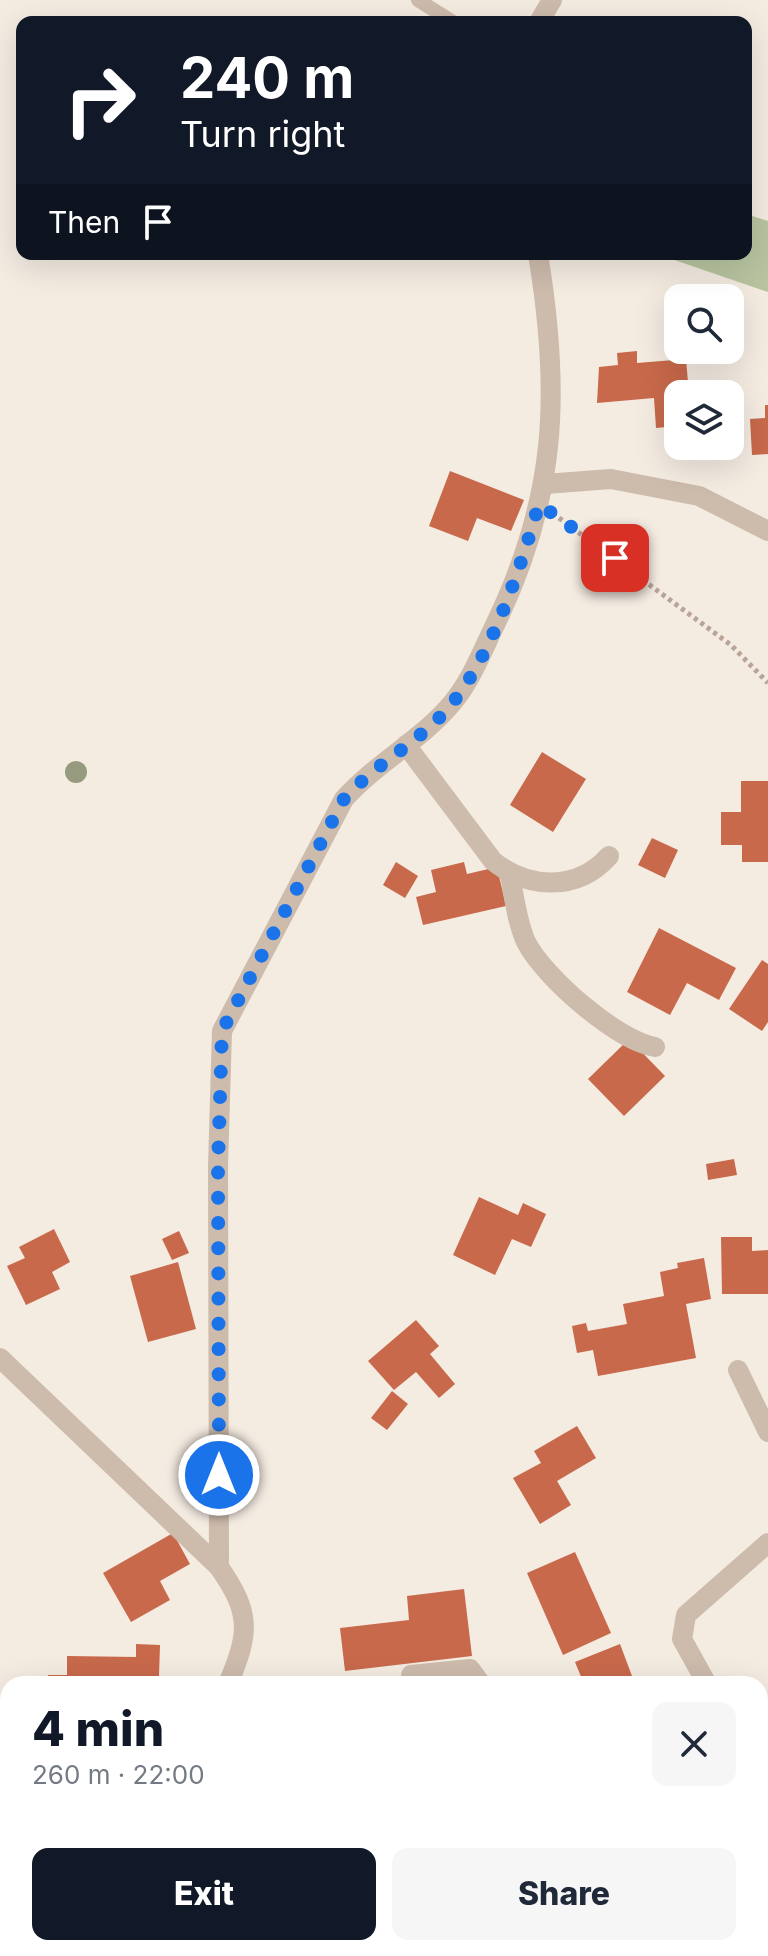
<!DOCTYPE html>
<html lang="en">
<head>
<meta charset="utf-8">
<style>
	:root { --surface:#fff; --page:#f6f6f7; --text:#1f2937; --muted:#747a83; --accent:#111827 }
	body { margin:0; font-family:Inter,sans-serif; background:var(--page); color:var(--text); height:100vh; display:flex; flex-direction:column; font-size:30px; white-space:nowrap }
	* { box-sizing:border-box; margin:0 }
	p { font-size:26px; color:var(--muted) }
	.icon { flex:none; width:44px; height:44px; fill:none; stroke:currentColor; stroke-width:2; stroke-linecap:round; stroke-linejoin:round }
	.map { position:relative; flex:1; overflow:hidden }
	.drawer { position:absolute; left:0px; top:1676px; width:768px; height:280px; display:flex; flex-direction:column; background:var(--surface); border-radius:24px 24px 0 0; box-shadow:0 8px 32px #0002 }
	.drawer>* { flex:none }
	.hud { position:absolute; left:16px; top:16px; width:736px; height:244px; border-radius:16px; box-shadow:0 8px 32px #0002; background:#111827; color:#fff; overflow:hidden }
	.tools { position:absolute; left:664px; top:284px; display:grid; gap:16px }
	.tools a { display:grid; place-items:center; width:80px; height:80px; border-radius:16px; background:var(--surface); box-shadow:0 8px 32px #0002; font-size:40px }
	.pin { position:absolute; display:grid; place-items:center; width:68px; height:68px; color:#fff; margin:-34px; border-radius:16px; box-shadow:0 4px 12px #0006 }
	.me { position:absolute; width:88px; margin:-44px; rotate:0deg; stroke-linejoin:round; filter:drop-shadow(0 0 6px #0008) }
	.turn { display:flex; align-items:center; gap:28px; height:168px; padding:0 32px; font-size:36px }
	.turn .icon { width:104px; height:104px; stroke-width:2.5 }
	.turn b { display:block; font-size:56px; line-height:68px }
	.then { display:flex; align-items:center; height:76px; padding:0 32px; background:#0003; gap:16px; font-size:30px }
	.round { display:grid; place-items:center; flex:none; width:84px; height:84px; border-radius:16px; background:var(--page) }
	.headline { display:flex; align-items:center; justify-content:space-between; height:136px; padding:0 32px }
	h1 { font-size:48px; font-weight:800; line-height:60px; color:var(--accent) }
	.cta { display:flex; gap:16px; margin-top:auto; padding:16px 32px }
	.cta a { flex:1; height:92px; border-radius:16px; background:var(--accent); color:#fff; font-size:32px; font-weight:800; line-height:92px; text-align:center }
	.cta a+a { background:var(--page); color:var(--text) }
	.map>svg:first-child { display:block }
	.green { fill:#b8c4a0 }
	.building { fill:#c8694b }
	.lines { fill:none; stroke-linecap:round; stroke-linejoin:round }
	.path { stroke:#b9a596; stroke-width:5; stroke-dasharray:4 4; stroke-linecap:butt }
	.service { stroke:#cdbbac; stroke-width:14 }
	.minor { stroke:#cdbbac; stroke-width:20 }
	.tree { fill:#969b7f }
	.route { stroke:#1a73e8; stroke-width:14; stroke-dasharray:0 25.2 }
</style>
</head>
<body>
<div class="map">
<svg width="768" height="1956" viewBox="0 0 768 1956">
	<rect width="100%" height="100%" fill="#f4ebe1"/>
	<polygon class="green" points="746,214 768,221 768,292 657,254 746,254"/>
	<g class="building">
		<polygon points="637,351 637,363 686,359 689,394 678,394 678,426 656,428 654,398 597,403 599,367 618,365 617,353"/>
		<polygon points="765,405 768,405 768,454 752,455 750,419 765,418"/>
		<polygon points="450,471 524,500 511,531 477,518 468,541 429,526"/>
		<polygon points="542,752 586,779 553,832 510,805"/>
		<polygon points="741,781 768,781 768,862 742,862 742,845 721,845 721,812 741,812"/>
		<polygon points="652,838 678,850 665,878 638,865"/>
		<polygon points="396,862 418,876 405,898 383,885"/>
		<polygon points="464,862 467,874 497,867 506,906 423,925 416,897 436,892 431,870"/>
		<polygon points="659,928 736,968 719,1000 687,983 670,1015 627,992"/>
		<polygon points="762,960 768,964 768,1022 762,1031 729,1009"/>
		<polygon points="629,1039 665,1076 624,1116 588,1079"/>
		<polygon points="734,1159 737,1175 708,1180 706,1164"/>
		<polygon points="479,1197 518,1215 523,1203 546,1214 531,1247 512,1239 495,1275 453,1255"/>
		<polygon points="54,1229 70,1262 52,1272 60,1289 26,1305 7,1266 25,1258 19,1247"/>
		<polygon points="179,1231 189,1253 172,1260 162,1239"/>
		<polygon points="721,1237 752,1237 752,1251 768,1250 768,1294 722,1294"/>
		<polygon points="704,1258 711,1299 686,1304 696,1358 598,1376 593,1350 577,1353 572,1326 586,1323 588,1331 627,1324 623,1304 664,1296 660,1272 678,1268 677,1263"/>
		<polygon points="178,1262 196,1329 148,1342 130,1276"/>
		<polygon points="416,1320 439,1346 430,1354 455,1384 439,1398 416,1372 394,1390 368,1361"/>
		<polygon points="392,1391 408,1404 387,1430 371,1418"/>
		<polygon points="577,1426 596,1458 557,1481 571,1505 540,1524 513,1478 541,1463 534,1451"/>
		<polygon points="173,1533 190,1564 160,1581 170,1600 131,1622 103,1573"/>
		<polygon points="575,1552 611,1633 563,1655 527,1573"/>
		<polygon points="464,1589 472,1656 345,1671 340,1628 409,1620 407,1596"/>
		<polygon points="136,1644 160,1645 159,1676 131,1676 131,1684 48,1684 48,1675 67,1675 67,1656 136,1657"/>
		<polygon points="620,1644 635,1684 584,1684 575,1662"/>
		<polygon points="35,1948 62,1948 61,1956 35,1956"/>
	</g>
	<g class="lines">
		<polyline class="path" points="559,518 731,645 768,683"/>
		<polyline class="service" points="418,0 453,22"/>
		<g class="minor">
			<polyline points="539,22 552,0"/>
			<polyline points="545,484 611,479 699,496 768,531"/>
			<path d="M406 745 493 861C528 889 577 892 609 856"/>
			<path d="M510 875C514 896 517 922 526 942 544 977 616 1040 655 1047"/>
			<path d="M0 1358 219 1567C251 1613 250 1632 228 1684"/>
			<polyline points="738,1370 768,1432"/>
			<path d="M219 1567 218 1166 222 1031 344 799C377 762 422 740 453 702 471 680 482 652 494 627 557 498 561 393 538 254"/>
			<polyline points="411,1675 470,1669 481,1684"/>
			<polyline points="707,1684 682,1639 686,1615 768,1543"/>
			<polyline points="760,1793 768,1812"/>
			<polyline points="180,1948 184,1956"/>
			<polyline points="477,1948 478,1956"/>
		</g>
	</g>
	<circle class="tree" cx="76" cy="772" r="11"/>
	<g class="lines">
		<path class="route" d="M219 1475 218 1166 222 1031 344 799C377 762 424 740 454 701 495 648 520 568 539 504L615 558"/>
	</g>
</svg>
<div class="tools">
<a><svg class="icon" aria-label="search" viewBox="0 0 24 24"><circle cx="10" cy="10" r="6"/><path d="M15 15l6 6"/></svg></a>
<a><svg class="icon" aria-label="layers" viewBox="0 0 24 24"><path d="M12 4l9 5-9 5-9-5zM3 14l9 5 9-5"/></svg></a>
</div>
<div class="pin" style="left:615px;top:558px;background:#d93025"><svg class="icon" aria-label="arrive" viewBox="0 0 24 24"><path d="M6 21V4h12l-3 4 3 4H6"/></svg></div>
<svg class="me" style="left:219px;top:1475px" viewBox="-20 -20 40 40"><circle r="17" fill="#1a73e8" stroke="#fff" stroke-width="3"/><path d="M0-11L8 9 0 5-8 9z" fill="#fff"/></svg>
<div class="hud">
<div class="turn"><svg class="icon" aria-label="right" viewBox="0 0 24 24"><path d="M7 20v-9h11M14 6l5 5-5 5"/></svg><div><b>240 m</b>Turn right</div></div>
<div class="then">Then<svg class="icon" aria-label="arrive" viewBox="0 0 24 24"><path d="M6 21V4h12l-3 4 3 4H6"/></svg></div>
</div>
<section class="drawer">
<div class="headline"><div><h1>4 min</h1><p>260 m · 22:00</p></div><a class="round"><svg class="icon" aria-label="close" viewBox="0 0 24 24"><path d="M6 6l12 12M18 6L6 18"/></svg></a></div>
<div class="cta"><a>Exit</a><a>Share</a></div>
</section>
</div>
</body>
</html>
